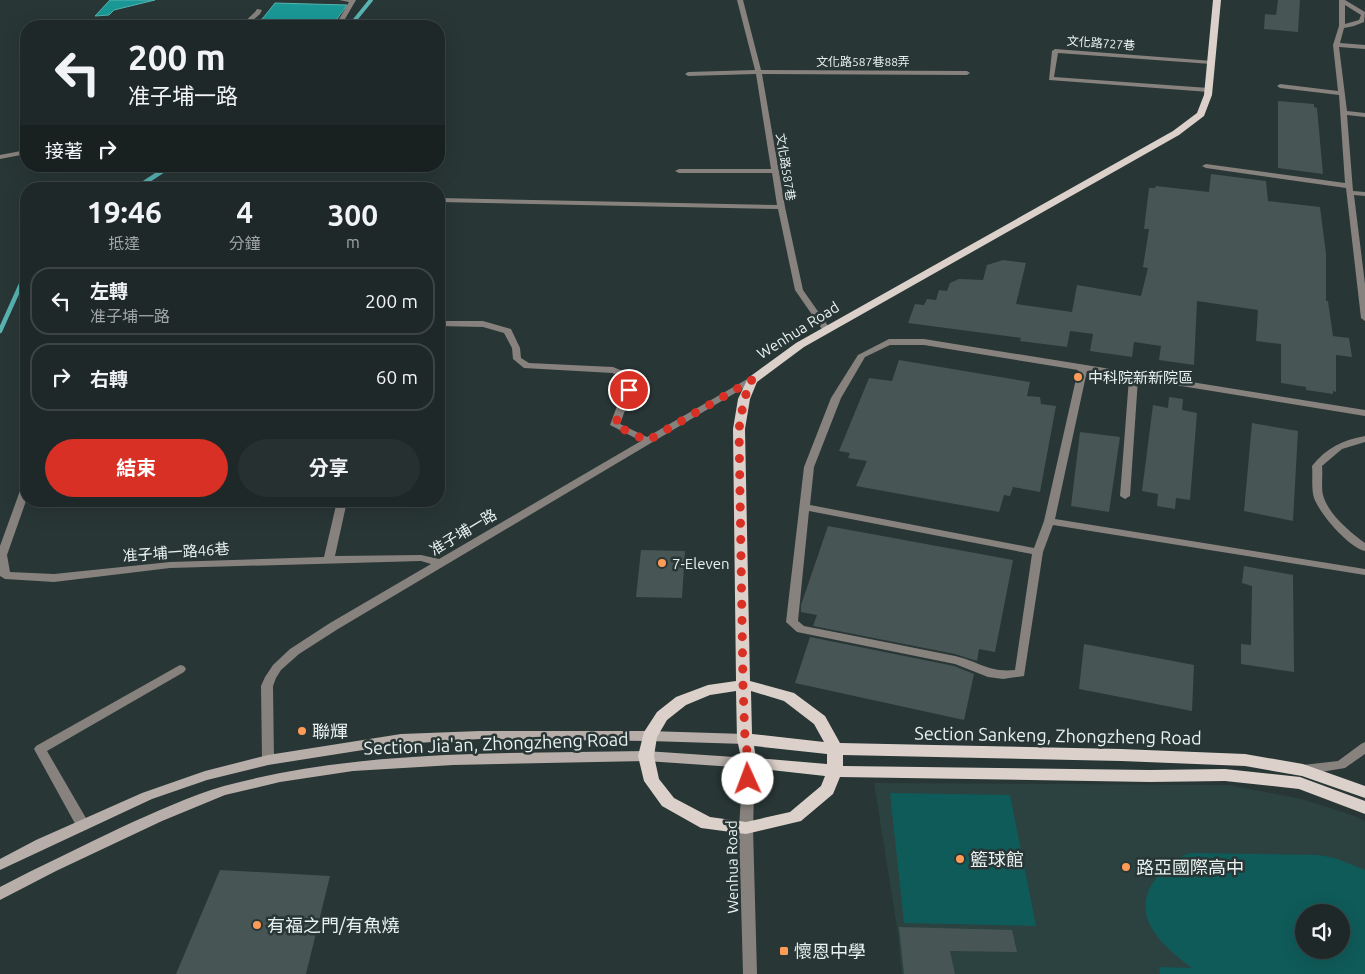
<!DOCTYPE html>
<html lang="zh-TW">
<head>
<meta charset="utf-8">
<style>
	:root { --surface:#1e2828; --page:#263030; --text:#f1f3f6; --muted:#a1a6a8; --line:#3c4445; --accent:#d93025 }
	body { margin:0; font-family:Ubuntu,"Noto Sans TC",sans-serif; background:var(--page); color:var(--text); height:100vh; display:flex; flex-direction:column; font-size:19px; white-space:nowrap }
	* { box-sizing:border-box; margin:0 }
	p { font-size:16px; color:var(--muted) }
	.icon { flex:none; width:28px; height:28px; fill:none; stroke:currentColor; stroke-width:2; stroke-linecap:round; stroke-linejoin:round }
	.map { position:relative; flex:1; overflow:hidden }
	.details { position:absolute; left:20px; top:182px; width:425px; height:325px; display:flex; flex-direction:column; background:var(--surface); border-radius:20px; box-shadow:0 5px 20px #0002,0 0 0 1px var(--line) }
	.details>* { flex:none }
	.hud { position:absolute; left:20px; top:20px; width:425px; height:152px; border-radius:20px; box-shadow:0 5px 20px #0002,0 0 0 1px var(--line); background:#1e2828; color:var(--text); overflow:hidden }
	.fabs { position:absolute; left:1295px; top:904px; display:grid; gap:10px }
	.fabs a { display:grid; place-items:center; width:55px; height:55px; border-radius:50%; background:var(--surface); box-shadow:0 5px 20px #0002,0 0 0 1px var(--line); font-size:25px }
	.pin { position:absolute; display:grid; place-items:center; width:42px; height:42px; color:#fff; margin:-21px; border:2px solid #fff; border-radius:50%; box-shadow:0 1px 5px #0007 }
	.me { position:absolute; width:55px; margin:-28px; rotate:358deg; stroke-linejoin:round; filter:drop-shadow(0 0 4px #0008) }
	.turn { display:flex; align-items:center; gap:18px; height:105px; padding:0 25px; font-size:22px }
	.turn .icon { width:65px; height:65px; stroke-width:2.5 }
	.turn b { display:block; font-size:35px; line-height:42px }
	.then { display:flex; align-items:center; height:48px; padding:0 25px; background:#0003; gap:10px; font-size:19px }
	.eta { display:flex; justify-content:space-evenly; align-items:center; height:85px; text-align:center }
	.eta b { font-size:30px; font-weight:700; line-height:35px }
	.primary-button { display:flex; gap:10px; margin-top:auto; padding:10px 25px }
	.primary-button a { flex:1; height:58px; border-radius:30px; background:var(--accent); color:#fff; font-size:20px; font-weight:700; line-height:58px; text-align:center }
	.primary-button a+a { background:var(--page); color:var(--text) }
	ul { padding:0; list-style:none }
	li { display:flex; align-items:center; gap:15px; height:68px; margin:0 10px 8px; padding:0 15px; border:2px solid var(--line); border-radius:20px }
	li div { flex:1 }
	li b { display:block; font-size:19px }
	li em { font-style:normal }
	.map>svg:first-child { display:block }
	.built { fill:#2b4241; fill-rule:evenodd }
	.green { fill:#0f5b5a; fill-rule:evenodd }
	.water { fill:#1a9896; stroke:#58b3b1 }
	.lines { fill:none; stroke-linecap:round; stroke-linejoin:round }
	.stream-far1 { stroke:#58b3b1; stroke-width:4 }
	.stream { stroke:#58b3b1; stroke-width:4.5 }
	.building { fill:#475555 }
	.lane { fill:#87827e; fill-rule:evenodd }
	.street { fill:#87827e; fill-rule:evenodd }
	.secondary { fill:#b7aea9; fill-rule:evenodd }
	.primary { fill:#dcd1ca; fill-rule:evenodd }
	.route { stroke:#d93025; stroke-width:9; stroke-dasharray:0 16.2 }
	.poi-dot { fill:#fe9c57; stroke:#283635; stroke-width:2 }
	.labels { text-anchor:middle; dominant-baseline:central; stroke-width:5; stroke-linejoin:round; paint-order:stroke }
	.far-street-label { font-size:12px; fill:#e8f1f0; stroke:#283635 }
	.street-label { font-size:15px; fill:#e8f1f0; stroke:#283635 }
	.poi-label { font-size:15px; fill:#e8f1f0; stroke:#283635; text-anchor:start }
	.near-poi-label { font-size:18px; fill:#e8f1f0; stroke:#283635; text-anchor:start }
	.near-street-label { font-size:18px; fill:#e8f1f0; stroke:#283635 }
</style>
</head>
<body>
<div class="map">
<svg width="1365" height="974" viewBox="0 0 1365 974">
	<rect width="100%" height="100%" fill="#283635"/>
	<path class="built" d="M874 783 1229 785 1302 799 1352 815 1365 821V974H902L897 927ZM1304 912H1341V950H1304Z"/>
	<g class="green">
		<polygon points="890,793 1010,795 1036,926 904,923"/>
		<path d="M1190 853 1318 855 1335 858 1365 870V974H1160L1159 967 1192 968C1164 947 1129 918 1154 881 1164 867 1174 859 1190 853ZM1341 912V950H1304V912Z"/>
	</g>
	<g class="water">
		<polygon points="110,0 155,0 114,10 109,15 95,16"/>
		<polygon points="275,3 347,5 332,26 253,26 263,18"/>
	</g>
	<g class="lines">
		<polyline class="stream-far1" points="350,26 371,0"/>
		<g class="stream">
			<polyline points="135,189 170,166"/>
			<polyline points="0,331 26,273"/>
		</g>
	</g>
	<g class="building">
		<polygon points="1278,0 1300,0 1298,32 1264,29 1265,14 1276,15"/>
		<polygon points="1278,101 1314,104 1314,107 1317,108 1323,174 1278,168"/>
		<polygon points="1211,174 1266,181 1268,201 1320,207 1326,254 1326,301 1328,301 1333,336 1349,338 1352,357 1336,355 1336,392 1333,391 1333,394 1306,390 1306,387 1281,383 1281,344 1256,341 1258,310 1197,301 1194,365 1159,360 1161,346 1134,342 1132,357 1090,351 1093,334 1070,331 1067,347 1020,341 1021,338 908,323 915,304 924,305 927,299 936,300 939,290 947,291 950,283 959,279 983,280 987,265 1003,260 1026,263 1016,304 1072,312 1077,285 1141,296 1148,268 1143,267 1149,229 1144,229 1149,188 1155,188 1156,186 1209,192"/>
		<polygon points="899,360 1030,382 1027,396 1040,397 1041,404 1056,406 1040,492 1013,487 1010,496 1004,495 999,512 856,486 867,461 848,458 850,453 839,451 869,378 892,381"/>
		<polygon points="1169,397 1183,399 1182,410 1197,413 1190,500 1176,498 1175,509 1157,506 1158,494 1142,491 1153,405 1168,408"/>
		<polygon points="1252,423 1298,431 1293,521 1244,511"/>
		<polygon points="1080,432 1120,437 1109,512 1071,506"/>
		<polygon points="828,526 1013,560 995,652 979,649 977,661 955,654 813,626 817,615 801,612 801,605"/>
		<polygon points="641,550 685,551 682,598 636,597"/>
		<polygon points="1244,566 1293,575 1294,672 1241,664 1241,644 1251,645 1252,586 1242,583"/>
		<polygon points="810,637 954,666 974,674 964,720 795,683"/>
		<polygon points="1084,644 1194,665 1192,711 1079,689"/>
		<polygon points="220,870 330,876 306,974 176,974"/>
		<polygon points="899,927 1012,930 1017,952 950,951 955,974 904,974"/>
	</g>
	<g class="lines">
		<g class="lane">
			<polygon points="339,0 356,0 341,26 335,26 349,2"/>
			<polygon points="737,0 743,0 761,70 967,71 970,73 967,75 762,74 785,207 803,290 831,330 830,332 824,332 795,290 778,209 439,202 439,198 777,205 772,173 679,173 675,171 679,169 771,169 756,74 688,76 685,74 688,72 755,70"/>
			<path d="M1339 0H1345L1365 12 1364 22 1354 26 1344 28 1340 43 1365 45V49L1339 47 1347 111 1365 113V117L1347 115 1353 191 1365 192V196L1354 195 1365 284V321L1361 318 1346 188 1206 168 1202 166 1206 164 1345 183 1339 95 1280 88 1277 86 1280 84 1338 91 1333 45 1339 26ZM1345 5 1361 15 1359 20 1345 24Z"/>
			<polygon points="257,9 262,10 260,14 246,26 240,26 255,12"/>
			<polygon points="1055,49 1213,61 1213,63 1211,64 1058,53 1054,77 1209,88 1212,90 1209,92 1049,80 1052,51"/>
			<polygon points="26,150 26,154 0,159 0,155"/>
			<polygon points="483,321 511,329 520,348 521,358 529,363 613,367 635,376 637,378 620,424 647,437 749,378 752,377 757,380 338,629 299,654 281,670 276,678 273,686 274,760 272,763 268,765 264,763 262,760 261,686 265,677 273,665 290,649 330,623 431,564 421,561 170,568 54,582 5,579 0,576 0,546 21,488 26,485 26,501 7,555 10,572 54,574 170,562 324,557 337,501 347,501 335,556 421,555 439,559 641,441 610,425 627,379 612,373 524,368 513,359 512,348 504,333 483,327 439,326 439,321"/>
			<path d="M889 339H924L1365 410V416L1138 379 1130 496 1125 499 1120 496 1129 378 1087 371 1055 519 1365 569V575L1053 525 1043 552 1024 676 1003 679 988 677 955 664 797 632 786 622 804 467 831 398 858 355ZM890 345H924L1078 370 1044 521 1034 548 810 505 814 467 841 398 865 357ZM809 511 1032 554 1015 670C989 673 978 661 955 656 905 646 855 636 804 626L798 621Z"/>
			<path d="M1365 436V442L1342 449 1322 466C1323 476 1321 486 1323 495 1328 514 1350 532 1365 543V551C1348 547 1320 514 1314 498 1311 488 1313 476 1312 466 1326 448 1343 440 1365 436Z"/>
			<polygon points="180,665 184,666 186,669 184,672 47,751 90,825 88,829 83,830 78,829 34,749 36,746"/>
			<polygon points="1365,742 1365,754 1345,768 1303,775 1299,773 1297,770 1299,767 1303,765 1338,761 1361,744"/>
		</g>
		<polygon class="street" points="749,758 753,760 755,763 753,828 757,974 743,974 739,828 743,763 745,760"/>
		<g class="secondary">
			<polygon points="480,731 649,731 745,734 749,736 751,739 749,742 745,744 649,741 480,739 401,744 268,765 207,780 152,799 0,870 0,859 36,840 142,793 205,771 268,755 401,734"/>
			<path d="M646 751 749 758 753 760 755 763 753 766 749 768 646 761 453 765 353 771 280 782 225 795 162 821 56 871 0 900V887C40 866 81 847 122 827 153 813 192 795 224 786 361 749 505 754 646 751Z"/>
		</g>
		<path class="primary" d="M1213 0H1221L1212 95 1204 116 1179 135 804 347 757 382 750 399 745 429 750 681 794 693 825 716 840 743 1121 749 1245 754 1303 764 1365 786V798L1302 776 1245 766 1121 761 843 755V766L1150 770 1225 769 1300 777 1365 801V814L1299 789 1225 781 1150 782 840 777 833 794 801 821 746 834 701 828 662 806 644 781 638 756 644 732 657 712 676 697 708 685 736 681 733 429 738 399 748 378 796 343 1173 131 1197 113 1204 95ZM736 691 737 739 743 767 825 776 821 786 790 812 746 822 710 817 674 798 659 779 654 756 657 737 667 720 686 705 710 695ZM751 691 784 701 814 724 824 742 752 734ZM754 746 827 754V764L756 758Z"/>
	</g>
	<g class="lines">
		<polyline class="route" points="629,390 615,425 647,441 752,380 744,399 739,429 743,685 745,739 749,763 748,779"/>
	</g>
	<g class="poi-dot">
		<circle cx="1078" cy="377" r="5"/>
		<circle cx="662" cy="563" r="5"/>
		<circle cx="302" cy="731" r="5"/>
		<circle cx="960" cy="859" r="5"/>
		<circle cx="1126" cy="867" r="5"/>
		<circle cx="257" cy="925" r="5"/>
		<rect x="779" y="946" width="10" height="10" rx="2.5"/>
	</g>
	<g class="labels">
		<g class="far-street-label">
			<text transform="translate(1101 43) rotate(4)">文化路727巷</text>
			<text x="863" y="61">文化路587巷88弄</text>
			<text transform="translate(786 167) rotate(81)">文化路587巷</text>
		</g>
		<g class="street-label">
			<text transform="translate(798 330) rotate(-32)">Wenhua Road</text>
			<text transform="translate(463 532) rotate(-31)">准子埔一路</text>
			<text transform="translate(176 552) rotate(-4)">准子埔一路46巷</text>
			<text transform="translate(732 867) rotate(-91)">Wenhua Road</text>
		</g>
		<g class="poi-label">
			<text x="1088" y="377">中科院新新院區</text>
			<text x="672" y="563">7-Eleven</text>
		</g>
		<g class="near-poi-label">
			<text x="312" y="731">聯輝</text>
			<text x="970" y="859">籃球館</text>
			<text x="1136" y="867">路亞國際高中</text>
			<text x="267" y="925">有福之門/有魚燒</text>
			<text x="794" y="951">懷恩中學</text>
		</g>
		<g class="near-street-label">
			<text transform="translate(1058 735) rotate(1)">Section Sankeng, Zhongzheng Road</text>
			<text transform="translate(496 743) rotate(-2)">Section Jia'an, Zhongzheng Road</text>
		</g>
	</g>
</svg>
<div class="fabs">
<a><svg class="icon" aria-label="sound" viewBox="0 0 24 24"><path d="M4 9h4l5-4v14l-5-4H4zM17 9q2 3 0 6"/></svg></a>
</div>
<div class="pin" style="left:629px;top:390px;background:#d93025"><svg class="icon" aria-label="arrive" viewBox="0 0 24 24"><path d="M6 21V4h12l-3 4 3 4H6"/></svg></div>
<svg class="me" style="left:748px;top:779px" viewBox="-20 -20 40 40"><circle r="19" fill="#fff"/><path d="M0-13L10 11 0 6-10 11z" fill="#d93025"/></svg>
<div class="hud">
<div class="turn"><svg class="icon" aria-label="left" viewBox="0 0 24 24"><path d="M17 20v-9H6M10 6l-5 5 5 5"/></svg><div><b>200 m</b>准子埔一路</div></div>
<div class="then">接著<svg class="icon" aria-label="right" viewBox="0 0 24 24"><path d="M7 20v-9h11M14 6l5 5-5 5"/></svg></div>
</div>
<section class="details">
<div class="eta">
<div><b>19:46</b><p>抵達</p></div>
<div><b>4</b><p>分鐘</p></div>
<div><b>300</b><p>m</p></div>
</div>
<ul>
<li><svg class="icon" aria-label="left" viewBox="0 0 24 24"><path d="M17 20v-9H6M10 6l-5 5 5 5"/></svg><div><b>左轉</b><p>准子埔一路</p></div><em>200 m</em></li>
<li><svg class="icon" aria-label="right" viewBox="0 0 24 24"><path d="M7 20v-9h11M14 6l5 5-5 5"/></svg><div><b>右轉</b></div><em>60 m</em></li>
</ul>
<div class="primary-button"><a>結束</a><a>分享</a></div>
</section>
</div>
</body>
</html>
